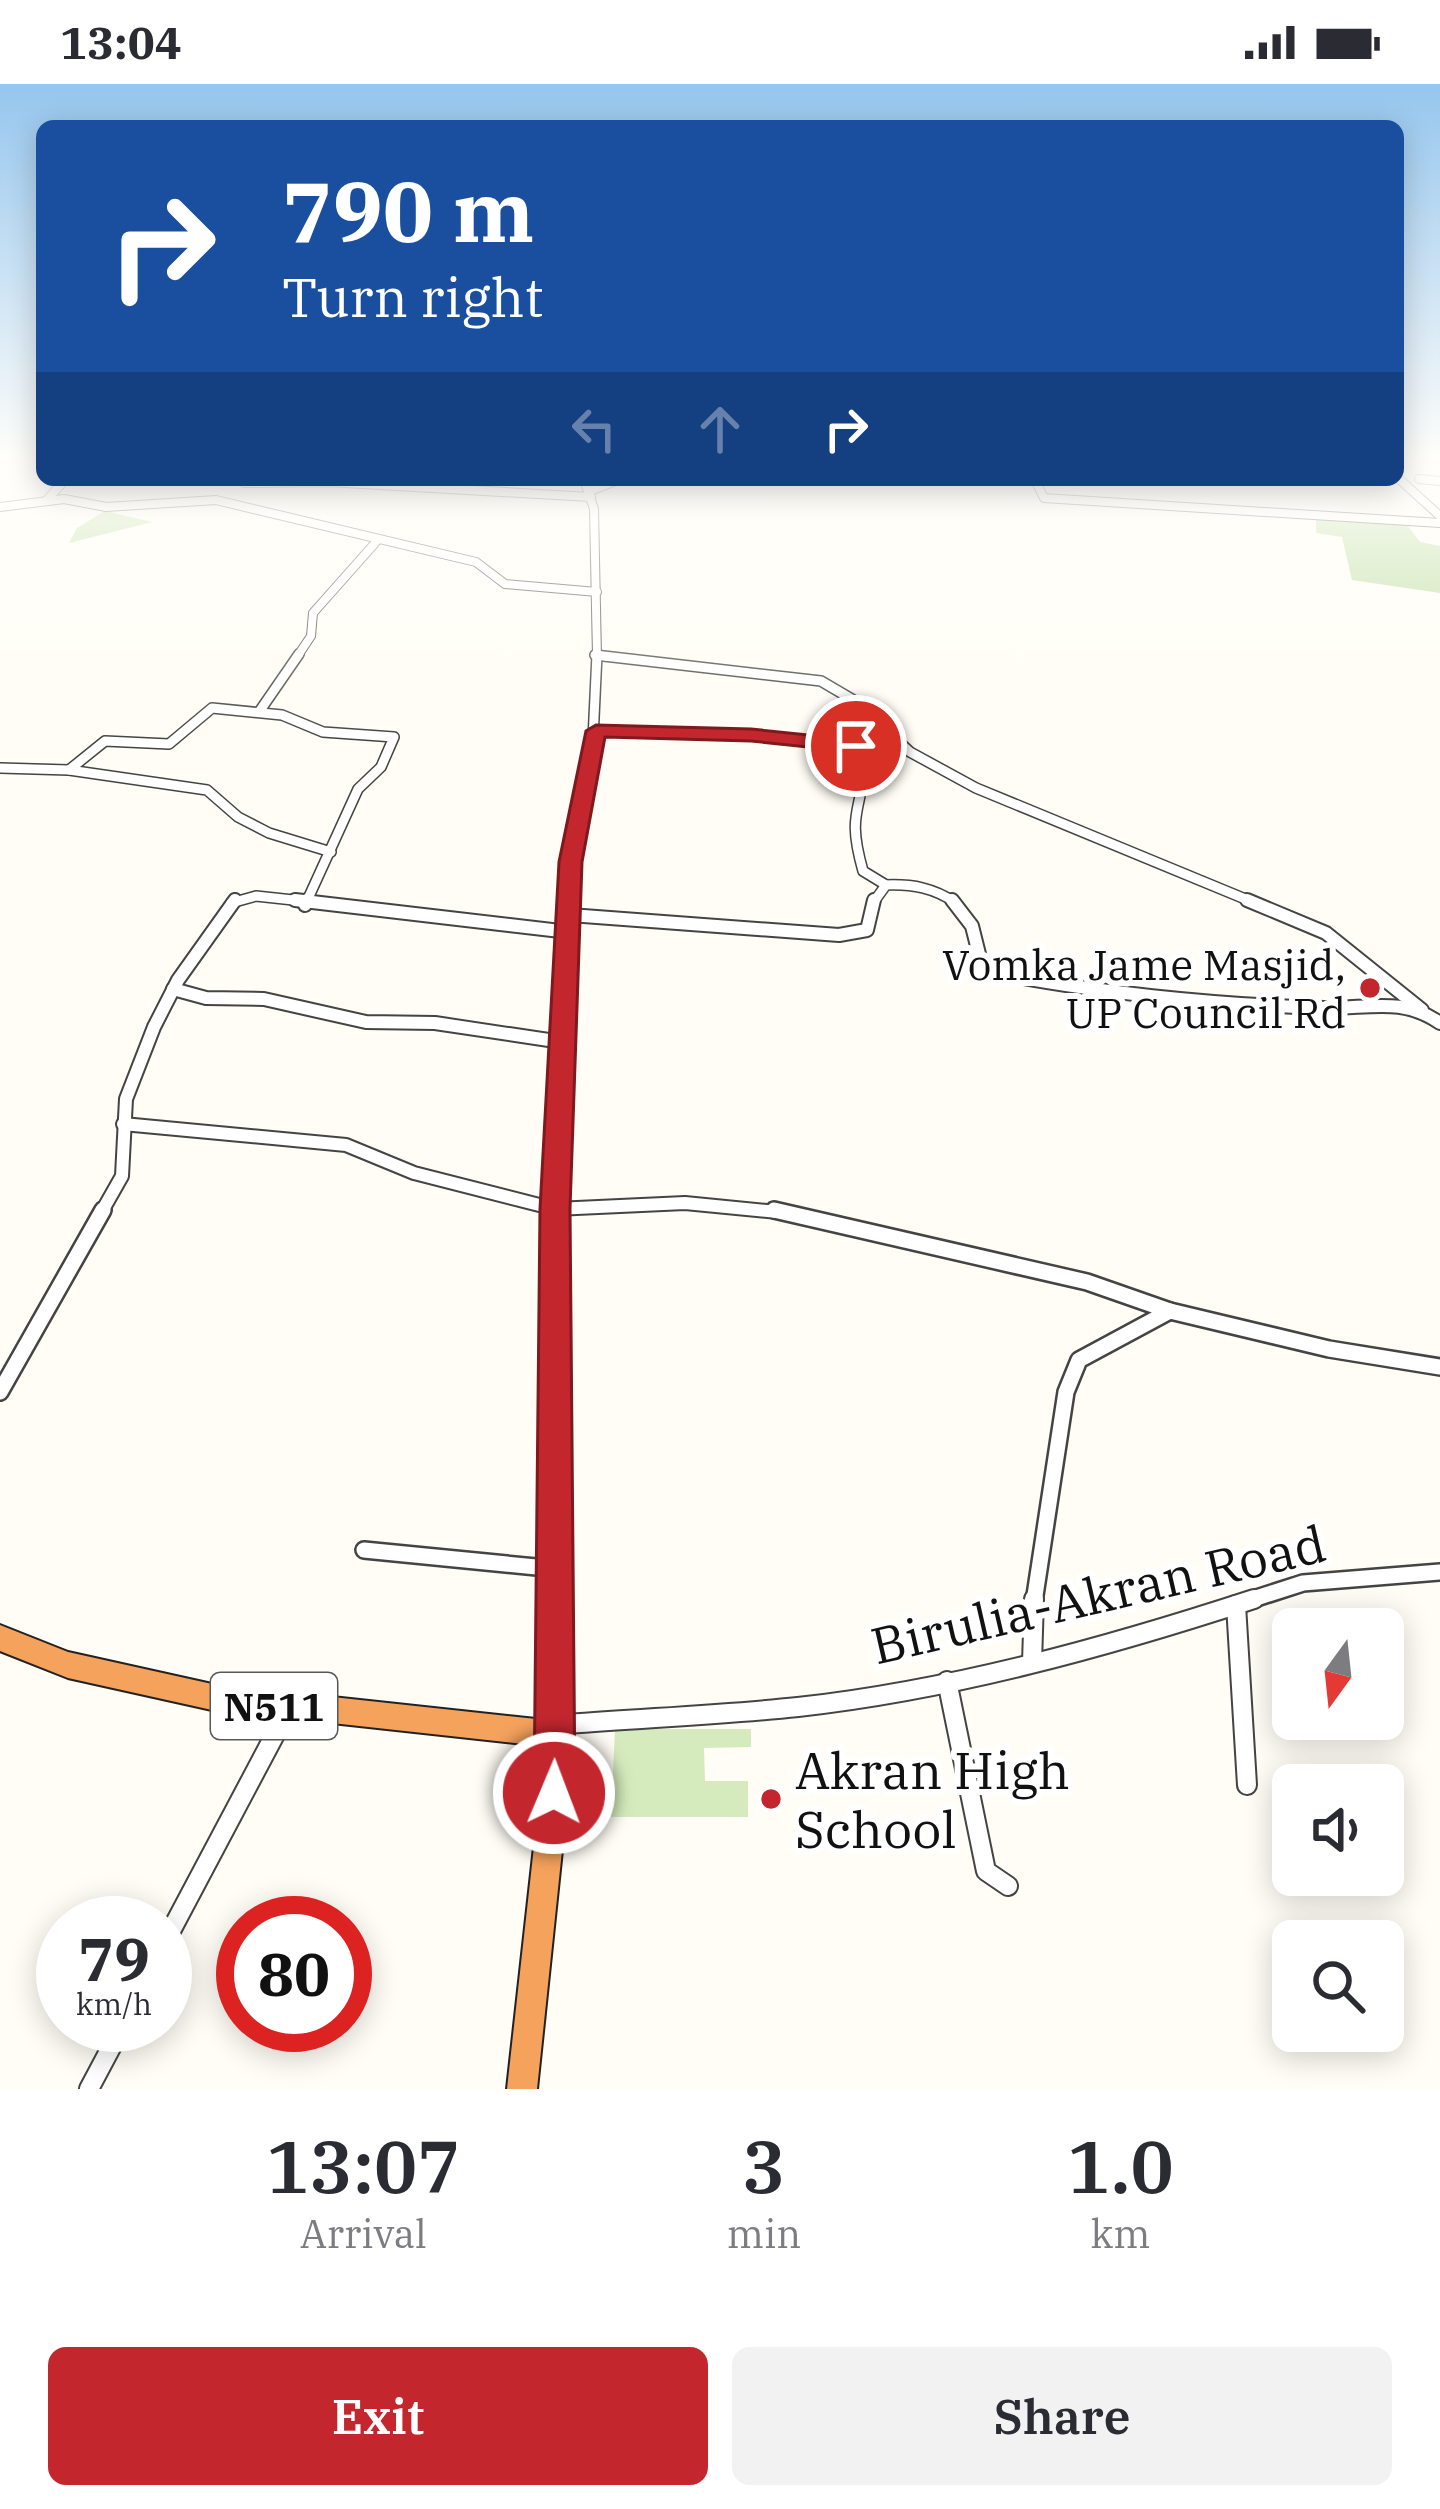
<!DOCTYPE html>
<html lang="en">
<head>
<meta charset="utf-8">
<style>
	:root { --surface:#fff; --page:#f2f2f3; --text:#2b2b33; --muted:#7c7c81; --accent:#c4262e }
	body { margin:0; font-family:"IBM Plex Serif",serif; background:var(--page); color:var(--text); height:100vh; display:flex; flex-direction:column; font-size:45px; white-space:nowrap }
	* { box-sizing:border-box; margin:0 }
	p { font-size:39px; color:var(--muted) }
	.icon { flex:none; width:66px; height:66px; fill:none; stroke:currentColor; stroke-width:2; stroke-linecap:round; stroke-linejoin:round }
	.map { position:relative; height:2005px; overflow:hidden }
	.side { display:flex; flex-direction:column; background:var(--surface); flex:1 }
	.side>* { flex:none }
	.banner { position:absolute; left:36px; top:36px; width:1368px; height:366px; border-radius:18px; box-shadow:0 6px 30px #0003; background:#1a4fa0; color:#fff; overflow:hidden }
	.needle { width:78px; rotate:195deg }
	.fabs { position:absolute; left:1272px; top:1524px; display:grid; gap:24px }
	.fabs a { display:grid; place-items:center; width:132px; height:132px; border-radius:18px; background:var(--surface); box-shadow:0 6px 30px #0003; font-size:60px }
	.speed { position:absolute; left:36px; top:1812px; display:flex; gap:24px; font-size:60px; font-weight:700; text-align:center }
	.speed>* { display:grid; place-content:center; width:156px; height:156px; border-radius:50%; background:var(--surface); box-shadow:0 6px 30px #0003; line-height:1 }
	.speed small { font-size:30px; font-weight:400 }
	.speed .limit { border:18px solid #d22; background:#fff; color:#111 }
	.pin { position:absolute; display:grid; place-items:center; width:102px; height:102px; color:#fff; margin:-51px; border:6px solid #fff; border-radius:50%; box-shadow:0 3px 12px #0007 }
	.me { position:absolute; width:132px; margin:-66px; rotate:1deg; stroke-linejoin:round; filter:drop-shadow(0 0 9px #0008) }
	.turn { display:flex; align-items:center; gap:42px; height:252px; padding:0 48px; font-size:54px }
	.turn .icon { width:156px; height:156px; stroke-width:2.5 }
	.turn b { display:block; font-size:84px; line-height:102px }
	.lanes { display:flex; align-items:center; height:114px; padding:0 48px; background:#0003; justify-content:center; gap:60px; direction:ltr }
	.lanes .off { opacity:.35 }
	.eta { display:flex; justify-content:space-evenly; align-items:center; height:204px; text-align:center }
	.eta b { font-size:72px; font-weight:600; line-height:84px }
	.cta { display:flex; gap:24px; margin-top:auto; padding:24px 48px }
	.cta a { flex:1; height:138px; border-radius:18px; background:var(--accent); color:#fff; font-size:48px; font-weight:600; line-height:138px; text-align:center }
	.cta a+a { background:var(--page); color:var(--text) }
	.status { display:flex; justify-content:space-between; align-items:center; height:84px; padding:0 60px; background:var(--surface); direction:ltr }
	.status svg { height:33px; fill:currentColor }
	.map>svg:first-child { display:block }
	.green { fill:#d5ebbd }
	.forest { fill:#b9dc9c }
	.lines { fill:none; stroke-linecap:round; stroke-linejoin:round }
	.minor-far4-casing { stroke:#444; stroke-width:10 }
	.minor-far3-casing { stroke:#444; stroke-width:12 }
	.minor-far2-casing { stroke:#444; stroke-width:16 }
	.minor-far1-casing { stroke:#444; stroke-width:20 }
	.minor-casing { stroke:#444; stroke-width:22 }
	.highway-casing { stroke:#222; stroke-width:4 }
	.minor-far4 { stroke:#fff; stroke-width:8 }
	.minor-far3 { stroke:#fff; stroke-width:9 }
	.minor-far2 { stroke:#fff; stroke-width:12 }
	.minor-far1 { stroke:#fff; stroke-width:15 }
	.minor { stroke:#fff; stroke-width:18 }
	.highway { fill:#f5a25d; fill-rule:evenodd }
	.route { fill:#c4262e; stroke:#7f191e; stroke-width:3 }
	.poi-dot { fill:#c4262e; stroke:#fff; stroke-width:4.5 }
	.labels { text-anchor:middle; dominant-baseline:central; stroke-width:12; stroke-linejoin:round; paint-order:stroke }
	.shield { fill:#fff; stroke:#585858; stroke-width:3 }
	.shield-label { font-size:39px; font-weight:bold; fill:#111 }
	.poi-label { font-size:42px; fill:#111; stroke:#fff; text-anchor:end }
	.near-street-label { font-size:51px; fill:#111; stroke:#fff }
	.near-poi-label { font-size:51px; fill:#111; stroke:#fff; text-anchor:start }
</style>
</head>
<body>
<div class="status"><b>13:04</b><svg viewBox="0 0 49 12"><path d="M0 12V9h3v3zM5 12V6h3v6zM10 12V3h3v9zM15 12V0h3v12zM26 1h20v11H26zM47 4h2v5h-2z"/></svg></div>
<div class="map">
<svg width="1440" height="2005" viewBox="0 0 1440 2005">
	<rect width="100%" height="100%" fill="#fffdf5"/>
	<polygon class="green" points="615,1645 751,1645 751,1663 704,1664 705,1697 748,1697 748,1733 611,1733"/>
	<g class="forest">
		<polygon points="105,427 152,438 69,459 77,444"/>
		<polygon points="1316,435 1407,441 1420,458 1440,462 1440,509 1352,496 1342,453 1316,449"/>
	</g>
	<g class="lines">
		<g class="minor-far4-casing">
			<g id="minor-far4">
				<polyline points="1398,394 1440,432"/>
				<polyline points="1419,395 1440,397"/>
				<polyline points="584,396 594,425 597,573"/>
				<polyline points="1035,396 1044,414 1440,439"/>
				<polyline points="244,399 328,398 591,413"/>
				<polyline points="590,407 618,396"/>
				<polyline points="46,417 65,396"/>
				<polyline points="0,423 64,415 106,423 216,416 476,478 505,500 597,508"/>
				<polyline points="595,571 611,573"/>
				<polyline points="297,573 311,552 313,529 376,458"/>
			</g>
		</g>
		<g class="minor-far3-casing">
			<g id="minor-far3">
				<polyline points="595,571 821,597 855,617 910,668 976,704 1255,819"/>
				<polyline points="259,628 299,570"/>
				<path d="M596 647 751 651 856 662 865 676C862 729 846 727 863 787L886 801"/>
				<polyline points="0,684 69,686 207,706 238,733 269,749 331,768"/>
				<polyline points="69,686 105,657 169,660 212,624 282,631 323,648 394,653 381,683 358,705 306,819"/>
				<polyline points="231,819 256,812 321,819"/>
				<polyline points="568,819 570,778 592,676 597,570"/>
				<path d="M873 819 886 801C913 800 934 804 956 819"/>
			</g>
		</g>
		<g class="minor-far2-casing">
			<g id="minor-far2">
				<polyline points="295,816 569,848"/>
				<path d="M952 816 972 842 983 886C1084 908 1220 921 1324 924 1368 925 1401 912 1440 939"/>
				<polyline points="1247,816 1326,849 1422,926"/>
				<polyline points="305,821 307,816"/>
				<polyline points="570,831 839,851 867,846 874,816"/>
				<polyline points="173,905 206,914 264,915 366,938 435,939 562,958"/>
				<polyline points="123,1040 346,1061 414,1089 555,1125 685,1119 788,1129"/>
				<polyline points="101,1129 122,1092 126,1015 154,943 178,896 235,816"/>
				<polyline points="555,1129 568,816"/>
			</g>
		</g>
		<g class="minor-far1-casing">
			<g id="minor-far1">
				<polyline points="555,1126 555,1518"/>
				<polyline points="774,1126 1087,1198 1170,1227 1329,1265 1440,1283"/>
				<polyline points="0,1308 103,1126"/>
				<polyline points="364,1466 557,1485"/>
				<polyline points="1034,1518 1066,1308 1079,1276 1170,1227"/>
				<polyline points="1244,1518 1303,1499 1440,1488"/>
			</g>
		</g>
		<g class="minor-casing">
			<g id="minor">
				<polyline points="555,1515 555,1649"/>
				<polyline points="1236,1521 1247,1701"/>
				<polyline points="1032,1579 1034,1515"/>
				<polyline points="947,1597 986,1787 1008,1802"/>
				<path d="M556 1650 569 1640C645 1634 722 1631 798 1623 952 1606 1107 1563 1254 1515"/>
				<polyline points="165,1858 289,1624"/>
				<polyline points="89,2005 123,1941"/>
			</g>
		</g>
		<g class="highway-casing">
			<polygon id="highway" points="0,1541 68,1568 212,1600 555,1637 564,1641 568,1650 568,1709 537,2005 507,2005 540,1709 542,1662 212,1626 68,1594 0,1567"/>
		</g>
		<use href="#minor-far4" class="minor-far4"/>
		<use href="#minor-far3" class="minor-far3"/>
		<use href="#minor-far2" class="minor-far2"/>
		<use href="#minor-far1" class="minor-far1"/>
		<use href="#minor" class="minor"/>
		<use href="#highway" class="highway"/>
	</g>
	<linearGradient id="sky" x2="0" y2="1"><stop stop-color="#95c6ee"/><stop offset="0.57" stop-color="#fffefa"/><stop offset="1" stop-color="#fffefa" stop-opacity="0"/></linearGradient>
	<rect width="1440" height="656" fill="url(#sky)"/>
	<polygon class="route" points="596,641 751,645 856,656 867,662 856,668 751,657 605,653 582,778 570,1125 575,1709 569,1723 554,1729 540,1723 534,1709 540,1125 559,778 586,647"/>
	<g class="poi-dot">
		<circle cx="1370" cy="904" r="12"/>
		<circle cx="771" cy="1715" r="12"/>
	</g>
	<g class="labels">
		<rect class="shield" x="211" y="1589" width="126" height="66" rx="9"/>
		<g class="shield-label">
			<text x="274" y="1622">N511</text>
		</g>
		<g class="poi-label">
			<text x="1346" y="880">Vomka Jame Masjid,<tspan x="1346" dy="48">UP Council Rd</tspan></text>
		</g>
		<g class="near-street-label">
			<text transform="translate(1098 1510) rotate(-13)">Birulia-Akran Road</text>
		</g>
		<g class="near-poi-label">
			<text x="795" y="1686">Akran High<tspan x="795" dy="59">School</tspan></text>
		</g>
	</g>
</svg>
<div class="fabs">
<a><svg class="needle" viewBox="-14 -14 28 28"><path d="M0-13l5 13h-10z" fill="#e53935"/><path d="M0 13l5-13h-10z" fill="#7c7c81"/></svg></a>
<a><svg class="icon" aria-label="sound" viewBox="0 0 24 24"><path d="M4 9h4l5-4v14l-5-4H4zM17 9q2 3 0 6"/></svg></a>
<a><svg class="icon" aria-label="search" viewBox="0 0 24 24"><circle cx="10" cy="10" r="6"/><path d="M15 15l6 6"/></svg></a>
</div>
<div class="speed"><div>79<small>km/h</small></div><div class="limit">80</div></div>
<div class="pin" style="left:856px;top:662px;background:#d93025"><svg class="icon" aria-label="arrive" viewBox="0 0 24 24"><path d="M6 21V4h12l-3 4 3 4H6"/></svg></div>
<svg class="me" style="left:554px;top:1709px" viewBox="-20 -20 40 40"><circle r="17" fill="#c4262e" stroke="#fff" stroke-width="3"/><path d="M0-11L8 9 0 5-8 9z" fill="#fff"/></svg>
<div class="banner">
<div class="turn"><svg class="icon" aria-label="right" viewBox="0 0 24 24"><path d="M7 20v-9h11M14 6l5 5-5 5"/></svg><div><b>790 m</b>Turn right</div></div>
<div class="lanes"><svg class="icon off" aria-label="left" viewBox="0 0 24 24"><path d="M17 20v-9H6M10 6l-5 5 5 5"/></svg><svg class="icon off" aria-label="ahead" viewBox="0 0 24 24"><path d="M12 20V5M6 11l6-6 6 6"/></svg><svg class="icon" aria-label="right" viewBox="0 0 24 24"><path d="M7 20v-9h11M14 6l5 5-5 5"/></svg></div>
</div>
</div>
<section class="side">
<div class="eta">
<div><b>13:07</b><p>Arrival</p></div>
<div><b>3</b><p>min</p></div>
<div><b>1.0</b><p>km</p></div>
</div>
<div class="cta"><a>Exit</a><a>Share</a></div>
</section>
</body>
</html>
